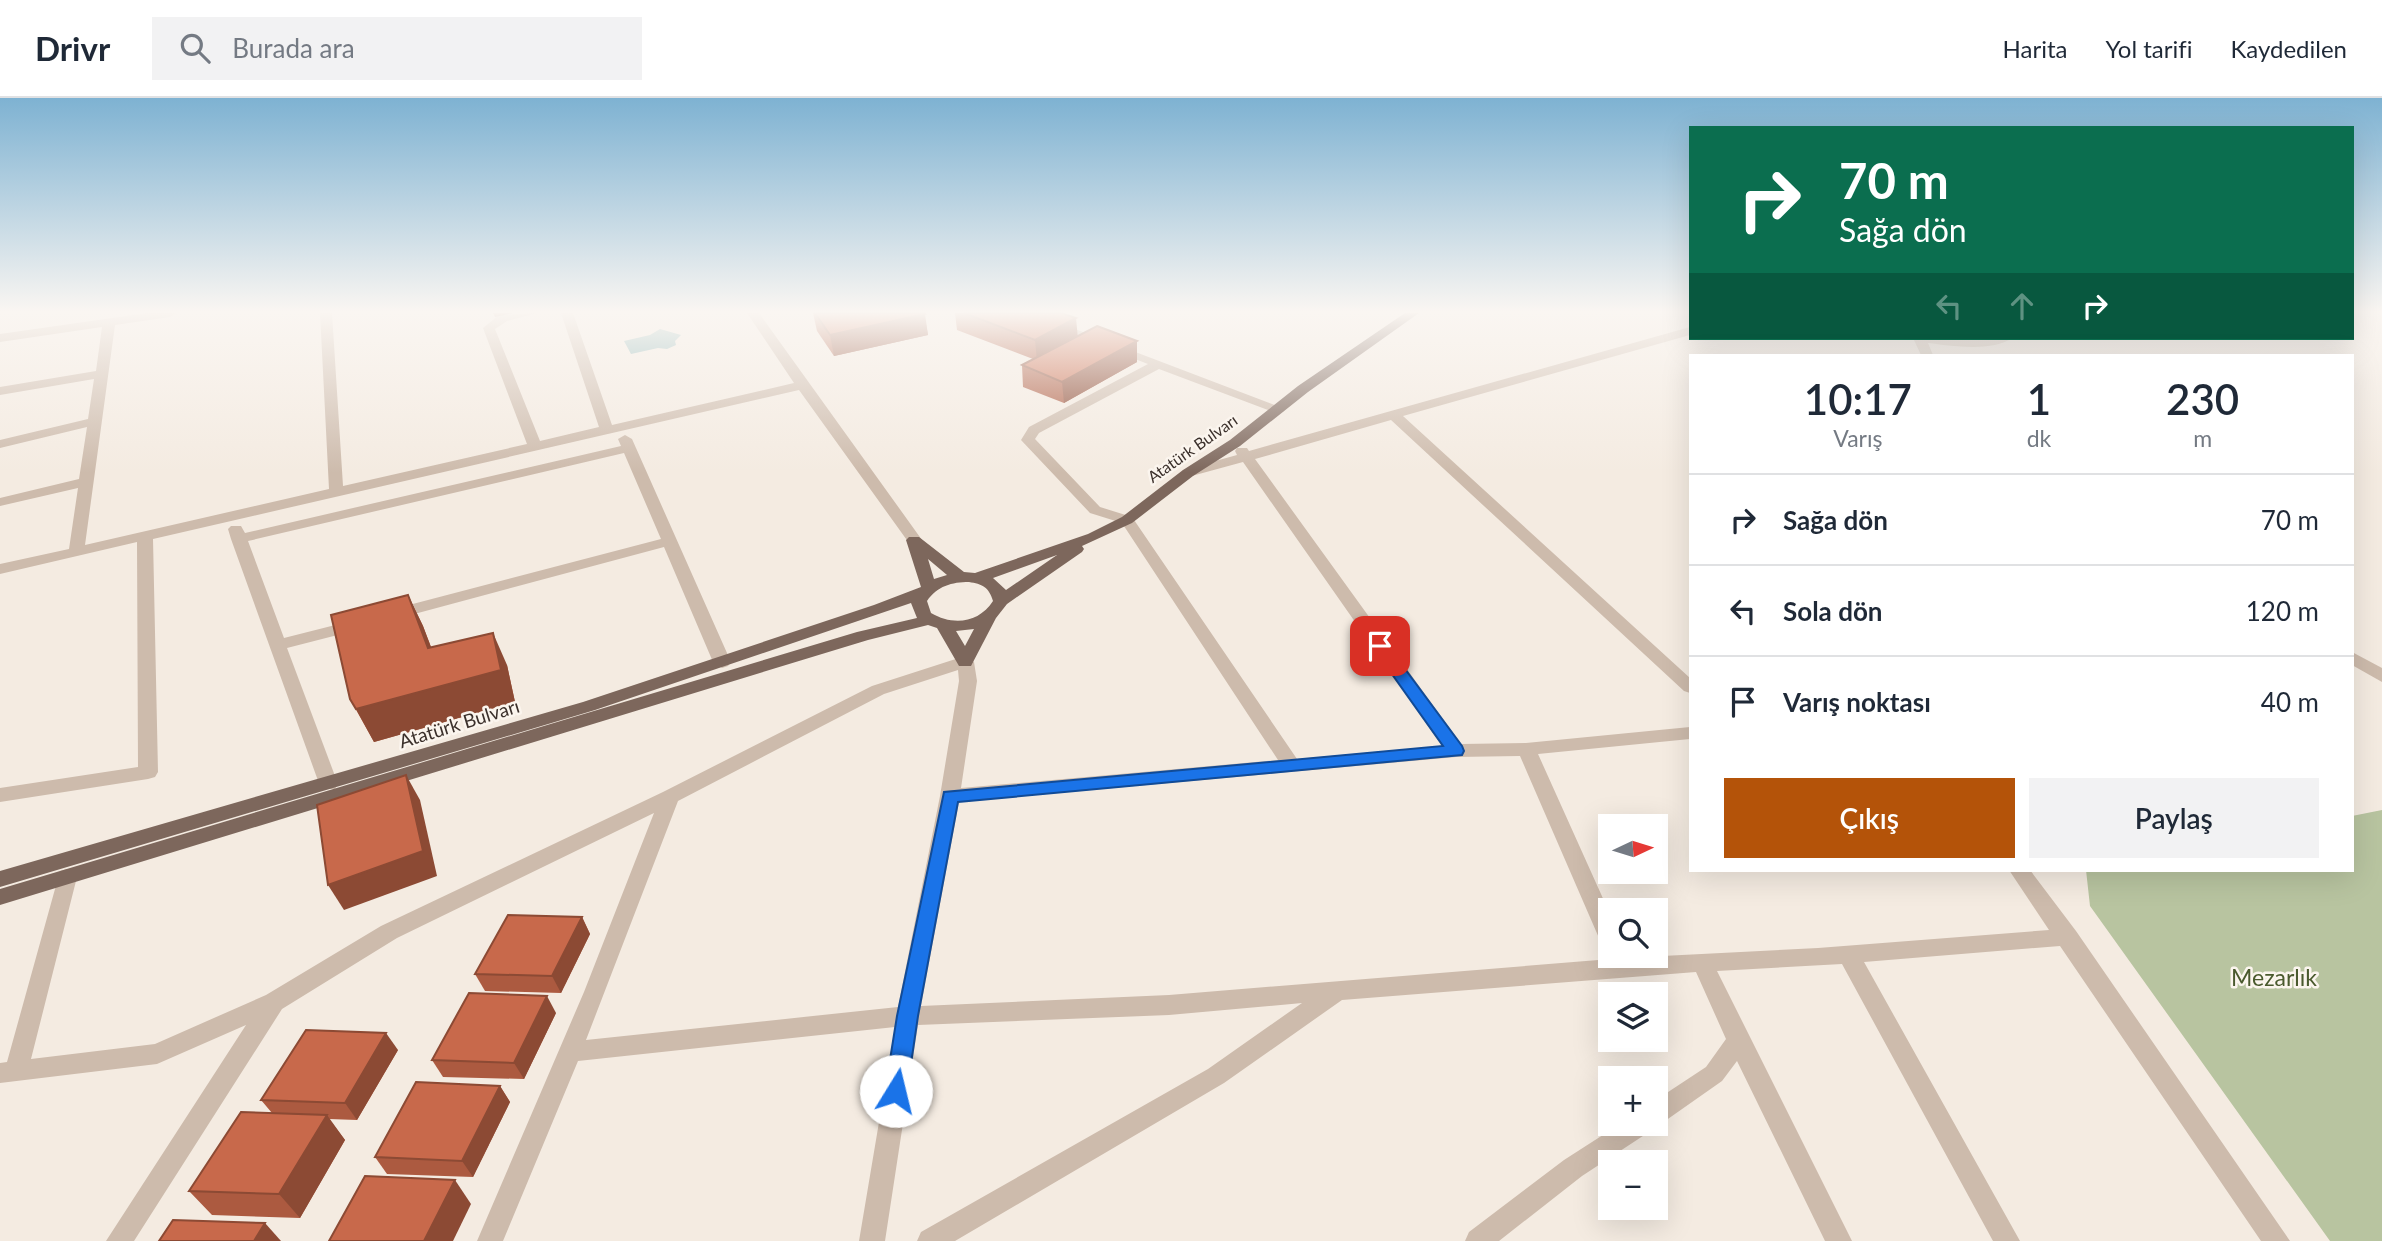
<!DOCTYPE html>
<html lang="tr">
<head>
<meta charset="utf-8">
<style>
	:root { --surface:#fff; --page:#f2f2f3; --text:#1f2937; --muted:#747a83; --line:#e0e1e3; --accent:#b45309 }
	body { margin:0; font-family:Lato,sans-serif; background:var(--page); color:var(--text); height:100vh; display:flex; flex-direction:column; font-size:26px; white-space:nowrap }
	* { box-sizing:border-box; margin:0 }
	p { font-size:23px; color:var(--muted) }
	.icon { flex:none; width:38px; height:38px; fill:none; stroke:currentColor; stroke-width:2; stroke-linecap:round; stroke-linejoin:round }
	.map { position:relative; flex:1; overflow:hidden }
	.side { position:absolute; left:1689px; top:256px; width:665px; height:518px; display:flex; flex-direction:column; background:var(--surface); border-radius:0px; box-shadow:0 7px 28px #0002 }
	.side>* { flex:none }
	.banner { position:absolute; left:1689px; top:28px; width:665px; height:214px; border-radius:0px; box-shadow:0 7px 28px #0002; background:#0b6e4f; color:#fff; overflow:hidden }
	.needle { width:46px; rotate:86deg }
	.tools { position:absolute; left:1598px; top:716px; display:grid; gap:14px }
	.tools a { display:grid; place-items:center; width:70px; height:70px; border-radius:0px; background:var(--surface); box-shadow:0 7px 28px #0002; font-size:35px }
	.pin { position:absolute; display:grid; place-items:center; width:60px; height:60px; color:#fff; margin:-30px; border-radius:14px; box-shadow:0 4px 10px #0006 }
	.me { position:absolute; width:77px; margin:-38px; rotate:9deg; stroke-linejoin:round; filter:drop-shadow(0 0 5px #0008) }
	.turn { display:flex; align-items:center; gap:24px; height:147px; padding:0 35px; font-size:32px }
	.turn .icon { width:91px; height:91px; stroke-width:2.5 }
	.turn b { display:block; font-size:49px; line-height:60px }
	.lanes { display:flex; align-items:center; height:66px; padding:0 35px; background:#0003; justify-content:center; gap:35px; direction:ltr }
	.lanes .off { opacity:.35 }
	.eta { display:flex; justify-content:space-evenly; align-items:center; height:119px; text-align:center }
	.eta b { font-size:42px; font-weight:600; line-height:49px }
	.action { display:flex; gap:14px; margin-top:auto; padding:14px 35px }
	.action a { flex:1; height:80px; border-radius:0px; background:var(--accent); color:#fff; font-size:28px; font-weight:600; line-height:80px; text-align:center }
	.action a+a { background:var(--page); color:var(--text) }
	ul { padding:0; list-style:none }
	li { display:flex; align-items:center; gap:21px; height:91px; padding:0 35px; border-top:2px solid var(--line) }
	li div { flex:1 }
	li b { display:block; font-size:26px }
	li em { font-style:normal }
	header { display:flex; align-items:center; gap:42px; box-sizing:border-box; height:98px; padding:0 35px; background:var(--surface); border-bottom:2px solid var(--line) }
	header strong { font-size:33px }
	nav { display:flex; gap:38px; margin-inline-start:auto; font-size:24px }
	.search { width:490px; height:63px; background:var(--page); display:flex; align-items:center; gap:18px; box-sizing:border-box; padding:0 24px; border-radius:0px; color:var(--muted); font-size:26px }
	.map>svg:first-child { display:block }
	.green { fill:#b8c4a0 }
	.water { fill:#7fb0b2 }
	.lines { fill:none; stroke-linecap:round; stroke-linejoin:round }
	.minor { fill:#cdbbac; fill-rule:evenodd }
	.major { fill:#7d675c; fill-rule:evenodd }
	.wall { fill:#ac5a40 }
	.shaded-wall { fill:#8c4a34 }
	.building { fill:#c8694b; stroke:#8c4a34; stroke-width:2 }
	.route { fill:#1a73e8; stroke:#114b97; stroke-width:2 }
	.labels { text-anchor:middle; dominant-baseline:central; stroke-width:5; stroke-linejoin:round; paint-order:stroke }
	.far-street-label { font-size:16px; fill:#3b302b; stroke:#fbf5ee }
	.street-label { font-size:19px; fill:#3b302b; stroke:#fbf5ee }
	.near-park-label { font-size:23px; fill:#4a5a2e; stroke:#fbf5ee }
</style>
</head>
<body>
<header>
<strong>Drivr</strong>
<div class="search"><svg class="icon" aria-label="search" viewBox="0 0 24 24"><circle cx="10" cy="10" r="6"/><path d="M15 15l6 6"/></svg>Burada ara</div>
<nav><a>Harita</a><a>Yol tarifi</a><a>Kaydedilen</a></nav>
</header>
<div class="map">
<svg width="2382" height="1143" viewBox="0 0 2382 1143">
	<rect width="100%" height="100%" fill="#f4ebe1"/>
	<polygon class="green" points="2382,712 2382,1143 2330,1143 2090,808 2086,772 2352,772 2352,718"/>
	<polygon class="water" points="660,231 681,237 675,243 676,247 667,251 658,250 631,256 624,243 650,237"/>
	<g class="lines">
		<g class="minor">
			<polygon points="147,215 176,215 170,219 115,227 85,447 329,391 320,215 332,215 343,388 527,346 483,230 499,217 537,215 507,223 495,231 540,343 599,329 561,215 573,215 612,327 794,285 747,215 759,215 922,442 914,447 909,445 799,292 153,441 158,674 155,679 148,681 0,704 0,690 138,669 137,444 0,476 0,466 69,451 78,390 0,408 0,400 79,381 87,329 0,350 0,342 88,321 94,281 0,297 0,289 96,273 102,229 0,244 0,236"/>
			<path d="M1016 215H1033L1285 311 1283 314H1273L1159 271 1039 335 1035 341 1100 409 1132 419 1297 661 1442 648 1243 364 1188 379 1183 378 1181 375 1183 372 1237 357 1235 353 1237 350H1247L1249 353 1690 229V237L1403 318 1690 580V595L1684 593 1391 322 1255 361 1461 646 1526 645 1690 629V641L1538 656 1610 816V849L1602 846 1599 840 1520 658 1456 659 959 704 921 908 1169 897 1623 860 1818 850 2049 832 2009 772H2030L2076 833 2290 1143H2261L2060 848 1864 864 2020 1143H1993L1842 866 1717 873 1852 1143H1825L1737 963 1722 983 1665 1023 1656 1026H1655L1656 1002 1706 969 1726 941 1696 874 1342 902 1224 985 955 1143H917L921 1134 1208 971 1302 905 1169 917 918 927 885 1143H859L895 929 578 963 503 1143H477L584 894 654 715 397 840 282 911 134 1143H106L246 927 157 966 0 985V965L7 964 60 773 67 771 74 773 77 779 31 961 155 946 266 897 381 828 663 694 872 588 965 558 974 564 977 583 961 690 1278 662 1122 425 1090 415 1021 342 1029 329 1148 266ZM958 572 959 583 940 698 898 909 586 942 678 703 884 596Z"/>
			<path d="M1913 240 1969 242 2012 240C1993 254 1951 248 1928 245L1933 257H1921Z"/>
			<polygon points="625,337 632,341 731,564 728,568 722,570 713,564 664,449 392,522 384,517 386,513 661,441 624,355 248,443 284,540 355,522 363,527 361,531 287,550 338,686 335,691 321,691 231,441 228,431 231,428 241,428 245,435 621,348 618,341"/>
			<polygon points="2352,554 2382,570 2382,584 2352,567"/>
			<polygon points="1620,1026 1652,1026 1649,1034 1582,1078 1499,1143 1465,1143 1469,1134 1564,1062"/>
		</g>
		<path class="major" d="M1405 215H1419L1308 294 1240 348 1193 378 1132 425 1082 448 1084 451 1082 454 1007 506 996 520 971 568H959L937 530 928 527 868 542 0 807V791L857 534 917 520 911 505 595 612 0 789V773L583 604 874 507 921 489 906 442 909 439H919L964 474 975 475 1088 436 1122 419 1183 372 1230 342 1298 288ZM1057 457 1006 492 993 480ZM928 461 947 477 934 481ZM969 484C982 486 989 489 993 503 979 525 953 528 931 515L927 503C937 488 952 484 969 484ZM974 531 965 548 956 533Z"/>
	</g>
	<g class="wall">
		<polygon points="813,215 924,215 928,237 834,258 817,233"/>
		<polygon points="955,215 1061,215 1077,238 1137,264 1064,305 1023,289 1022,267 1033,261 957,232"/>
		<polygon points="408,497 423,528 431,549 507,567 515,604 374,644 350,601"/>
		<polygon points="582,819 590,836 561,895 485,893 475,876"/>
		<polygon points="556,915 524,981 443,979 432,962"/>
		<polygon points="398,952 357,1022 329,1021 345,1042 300,1120 212,1117 189,1093 272,1015 261,1002"/>
		<polygon points="500,988 510,1004 473,1079 387,1076 375,1059"/>
	</g>
	<g class="shaded-wall">
		<polygon points="493,215 513,215 495,219"/>
		<polygon points="925,216 928,237 834,258 830,237"/>
		<polygon points="1076,220 1078,241 1037,263 1035,242"/>
		<polygon points="1137,243 1137,264 1064,305 1062,284"/>
		<polygon points="408,497 423,528 443,581 428,550"/>
		<polygon points="493,535 507,567 515,604 374,644 356,611"/>
		<polygon points="406,677 420,702 437,778 344,812 328,787"/>
		<polygon points="582,819 590,836 561,895 552,878"/>
		<polygon points="547,898 556,915 524,981 514,965"/>
		<polygon points="386,935 398,952 357,1022 345,1005"/>
		<polygon points="500,988 510,1004 473,1079 462,1063"/>
		<polygon points="327,1017 345,1042 300,1120 279,1096"/>
		<polygon points="455,1082 471,1106 453,1143 424,1143"/>
		<polygon points="265,1125 281,1143 254,1143"/>
	</g>
	<g class="building">
		<polygon points="815,215 924,215 925,216 830,237"/>
		<polygon points="964,215 1061,215 1076,220 1035,242"/>
		<polygon points="1097,228 1137,243 1062,284 1022,267"/>
		<polygon points="408,497 428,550 493,535 501,572 356,611 350,601 331,517"/>
		<polygon points="406,677 423,753 328,787 317,707"/>
		<polygon points="508,817 582,819 552,878 475,876"/>
		<polygon points="469,895 547,898 514,965 432,962"/>
		<polygon points="306,932 386,935 345,1005 261,1002"/>
		<polygon points="416,984 500,988 462,1063 375,1059"/>
		<polygon points="241,1014 327,1017 279,1096 189,1093"/>
		<polygon points="365,1078 455,1082 424,1143 329,1143"/>
		<polygon points="173,1122 265,1125 254,1143 159,1143"/>
	</g>
	<linearGradient id="sky" x2="0" y2="1"><stop stop-color="#7eb2d2"/><stop offset="0.57" stop-color="#faf6f2"/><stop offset="1" stop-color="#faf6f2" stop-opacity="0"/></linearGradient>
	<rect width="2382" height="375" fill="url(#sky)"/>
	<polygon class="route" points="1380,543 1385,544 1462,648 1464,653 1462,657 958,704 918,918 907,993 904,1000 896,1003 888,1000 885,993 897,918 944,694 1443,648 1372,548"/>
	<g class="labels">
		<g class="far-street-label">
			<text transform="translate(1192 350) rotate(-35)">Atatürk Bulvarı</text>
		</g>
		<g class="street-label">
			<text transform="translate(459 625) rotate(-17)">Atatürk Bulvarı</text>
		</g>
		<g class="near-park-label">
			<text x="2274" y="879">Mezarlık</text>
		</g>
	</g>
</svg>
<div class="tools">
<a><svg class="needle" viewBox="-14 -14 28 28"><path d="M0-13l5 13h-10z" fill="#e53935"/><path d="M0 13l5-13h-10z" fill="#747a83"/></svg></a>
<a><svg class="icon" aria-label="search" viewBox="0 0 24 24"><circle cx="10" cy="10" r="6"/><path d="M15 15l6 6"/></svg></a>
<a><svg class="icon" aria-label="layers" viewBox="0 0 24 24"><path d="M12 4l9 5-9 5-9-5zM3 14l9 5 9-5"/></svg></a>
<a>+</a>
<a>−</a>
</div>
<div class="pin" style="left:1380px;top:548px;background:#d93025"><svg class="icon" aria-label="arrive" viewBox="0 0 24 24"><path d="M6 21V4h12l-3 4 3 4H6"/></svg></div>
<svg class="me" style="left:896px;top:993px" viewBox="-20 -20 40 40"><circle r="19" fill="#fff"/><path d="M0-13L10 11 0 6-10 11z" fill="#1a73e8"/></svg>
<div class="banner">
<div class="turn"><svg class="icon" aria-label="right" viewBox="0 0 24 24"><path d="M7 20v-9h11M14 6l5 5-5 5"/></svg><div><b>70 m</b>Sağa dön</div></div>
<div class="lanes"><svg class="icon off" aria-label="left" viewBox="0 0 24 24"><path d="M17 20v-9H6M10 6l-5 5 5 5"/></svg><svg class="icon off" aria-label="ahead" viewBox="0 0 24 24"><path d="M12 20V5M6 11l6-6 6 6"/></svg><svg class="icon" aria-label="right" viewBox="0 0 24 24"><path d="M7 20v-9h11M14 6l5 5-5 5"/></svg></div>
</div>
<section class="side">
<div class="eta">
<div><b>10:17</b><p>Varış</p></div>
<div><b>1</b><p>dk</p></div>
<div><b>230</b><p>m</p></div>
</div>
<ul>
<li><svg class="icon" aria-label="right" viewBox="0 0 24 24"><path d="M7 20v-9h11M14 6l5 5-5 5"/></svg><div><b>Sağa dön</b></div><em>70 m</em></li>
<li><svg class="icon" aria-label="left" viewBox="0 0 24 24"><path d="M17 20v-9H6M10 6l-5 5 5 5"/></svg><div><b>Sola dön</b></div><em>120 m</em></li>
<li><svg class="icon" aria-label="arrive" viewBox="0 0 24 24"><path d="M6 21V4h12l-3 4 3 4H6"/></svg><div><b>Varış noktası</b></div><em>40 m</em></li>
</ul>
<div class="action"><a>Çıkış</a><a>Paylaş</a></div>
</section>
</div>
</body>
</html>
